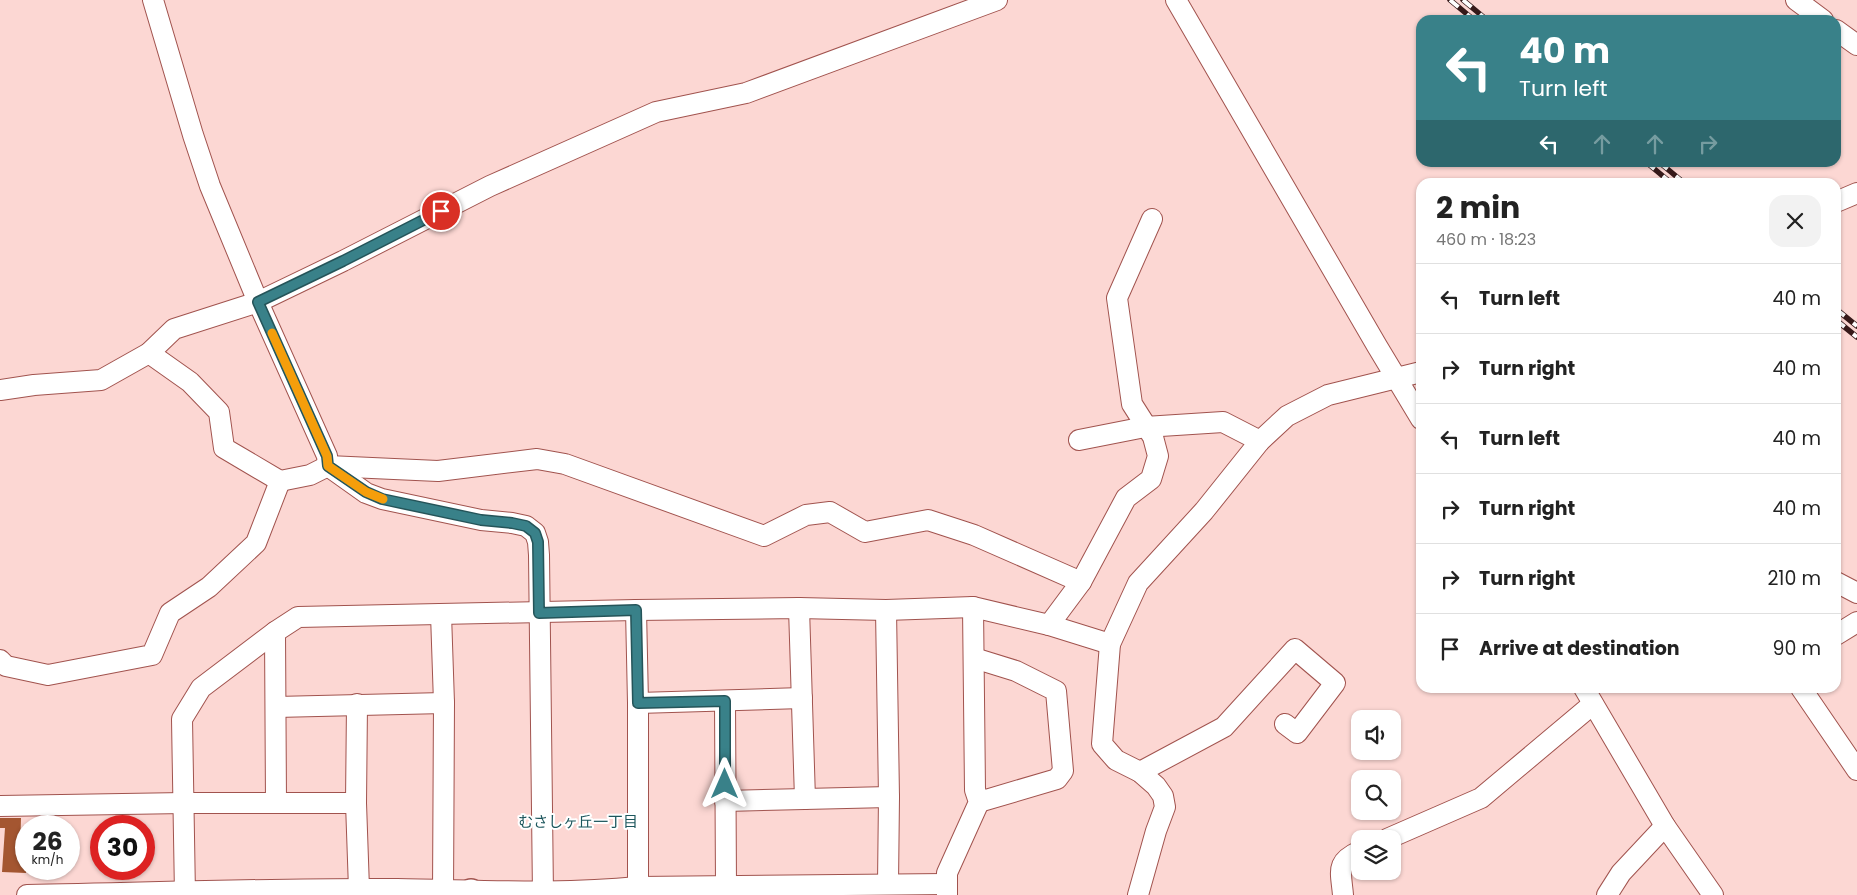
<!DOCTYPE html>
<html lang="en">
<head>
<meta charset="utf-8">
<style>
	:root { --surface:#fff; --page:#f2f2f2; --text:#222; --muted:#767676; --line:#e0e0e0 }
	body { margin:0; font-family:Poppins,"Noto Sans JP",sans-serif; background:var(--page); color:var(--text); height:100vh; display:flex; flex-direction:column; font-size:19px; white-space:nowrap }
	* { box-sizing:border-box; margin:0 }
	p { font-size:16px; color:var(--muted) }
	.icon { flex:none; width:28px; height:28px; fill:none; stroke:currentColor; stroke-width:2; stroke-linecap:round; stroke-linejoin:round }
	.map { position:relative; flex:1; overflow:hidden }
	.panel { position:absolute; left:1416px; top:178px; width:425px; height:515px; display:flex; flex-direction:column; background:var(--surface); border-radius:15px; box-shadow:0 1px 4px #0004 }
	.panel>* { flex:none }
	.top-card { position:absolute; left:1416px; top:15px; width:425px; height:152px; border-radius:15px; box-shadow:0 1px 4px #0004; background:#398189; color:#fff; overflow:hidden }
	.controls { position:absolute; left:1351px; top:710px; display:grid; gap:10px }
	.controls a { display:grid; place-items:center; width:50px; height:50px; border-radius:10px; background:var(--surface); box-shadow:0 1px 4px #0004; font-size:25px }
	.speed { position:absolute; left:15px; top:815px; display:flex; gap:10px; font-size:25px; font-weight:700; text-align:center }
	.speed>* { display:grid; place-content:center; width:65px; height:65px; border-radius:50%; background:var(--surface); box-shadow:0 1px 4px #0004; line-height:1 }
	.speed small { font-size:12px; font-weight:400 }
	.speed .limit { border:8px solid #d22; background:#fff; color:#111 }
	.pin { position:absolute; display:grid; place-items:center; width:42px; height:42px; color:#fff; margin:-21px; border:2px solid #fff; border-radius:50%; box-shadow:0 1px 5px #0007 }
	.me { position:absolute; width:55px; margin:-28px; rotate:0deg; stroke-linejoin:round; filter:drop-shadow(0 0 4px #0008) }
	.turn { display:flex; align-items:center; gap:18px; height:105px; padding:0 20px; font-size:22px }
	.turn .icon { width:65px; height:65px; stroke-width:2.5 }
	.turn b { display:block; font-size:35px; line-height:42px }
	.lanes { display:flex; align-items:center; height:48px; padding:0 20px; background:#0003; justify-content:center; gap:25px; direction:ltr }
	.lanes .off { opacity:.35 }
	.round { display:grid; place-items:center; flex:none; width:52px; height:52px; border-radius:15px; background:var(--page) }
	.headline { display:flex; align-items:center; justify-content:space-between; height:85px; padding:0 20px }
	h1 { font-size:30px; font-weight:700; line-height:38px }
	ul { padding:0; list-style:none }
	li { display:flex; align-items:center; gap:15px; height:70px; padding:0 20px; border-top:1px solid var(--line) }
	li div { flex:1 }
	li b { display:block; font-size:19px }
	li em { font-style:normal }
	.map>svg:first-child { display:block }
	.building { fill:#a45631 }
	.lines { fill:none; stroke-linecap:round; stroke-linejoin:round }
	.minor-casing { stroke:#a1534e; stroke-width:22 }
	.major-casing { stroke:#a1534e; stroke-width:28 }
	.minor { stroke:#fff; stroke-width:20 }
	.major { stroke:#fff; stroke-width:25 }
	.rail-casing { stroke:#371a1a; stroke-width:5.5 }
	.rail { stroke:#fff; stroke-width:4; stroke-dasharray:11; stroke-linecap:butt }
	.route-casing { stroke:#255459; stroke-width:12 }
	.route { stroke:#398189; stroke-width:9 }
	.slow { stroke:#f59e0b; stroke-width:9 }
	.labels { text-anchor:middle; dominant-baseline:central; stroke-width:4; stroke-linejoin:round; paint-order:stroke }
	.neighbourhood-label { font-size:15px; fill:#1c565c; stroke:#fff }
</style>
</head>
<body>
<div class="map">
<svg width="1857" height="895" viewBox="0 0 1857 895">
	<rect width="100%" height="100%" fill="#fcd7d3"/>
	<polygon class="building" points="0,818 21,818 20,854 26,854 26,873 2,872 5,828 0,828"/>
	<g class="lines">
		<g class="minor-casing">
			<g id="minor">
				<polyline points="153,0 193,135 210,186 258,302 327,456 328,466 366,493 382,499 481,520 512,523 526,526 535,533 538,542 539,555 543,895"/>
				<polyline points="1176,0 1377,346 1421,419"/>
				<polyline points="1796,0 1823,20"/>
				<polyline points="1836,30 1857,45"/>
				<polyline points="1836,202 1857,193"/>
				<polyline points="149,353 190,382 219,412 224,448 280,481 310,475 328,466 438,471 537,459 565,464 764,536 806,515 830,512 865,532 928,520 974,535 1081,582"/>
				<polyline points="0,390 34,385 101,380 149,353 174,329 258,302 343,261 490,186 656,112 746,93 997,0"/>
				<polyline points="1079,440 1145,427 1223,422 1260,441"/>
				<polyline points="1836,582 1857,593"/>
				<polyline points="799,608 805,799"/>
				<polyline points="636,610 638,703 638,895"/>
				<polyline points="886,610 889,797 888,883"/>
				<polyline points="441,614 444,703 443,895"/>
				<polyline points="1049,625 1081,582 1126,498 1151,479 1158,456 1153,437 1132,404 1117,298 1152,219"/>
				<polyline points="275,632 276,803"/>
				<polyline points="1836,635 1857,622"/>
				<polyline points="974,658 1016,671 1056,691 1063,771 1057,779 979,802"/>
				<polyline points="0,660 6,666 48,675 152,655 170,613 209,587 256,543 280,481"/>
				<polyline points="1584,688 1665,826 1713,895"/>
				<polyline points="1801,688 1857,770"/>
				<polyline points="725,701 726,885"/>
				<polyline points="638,703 802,698"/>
				<polyline points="357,704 356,803 359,889"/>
				<polyline points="276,707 444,703"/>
				<polyline points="1140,772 1224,727 1295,649 1335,683 1297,733 1285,724"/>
				<polyline points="725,801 889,797"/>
				<polyline points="0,806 184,803 356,803"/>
				<polyline points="1387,839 1481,798 1593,704"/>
				<path d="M27 895C150 893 274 888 397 889 477 890 559 895 638 887L946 884"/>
				<polyline points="185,895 182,719 201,688 275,632 298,617 636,610 799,608 886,610 973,607 1049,625 1110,644"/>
				<polyline points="947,895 947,873 979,802 975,790 973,607"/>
				<polyline points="1138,895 1156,831 1165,807 1163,796 1156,786 1140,772 1116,760 1102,744 1110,644 1138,583 1204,511 1260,441 1287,416 1328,395 1421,372"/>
				<path d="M1343 895C1341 871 1335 862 1360 851"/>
				<polyline points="1607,895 1621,873 1665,826"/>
			</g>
		</g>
		<g class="major-casing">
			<g id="major">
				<polyline points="606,893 606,895"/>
				<polyline points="471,895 471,892"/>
			</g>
		</g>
		<use href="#minor" class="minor"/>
		<use href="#major" class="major"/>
		<g class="rail-casing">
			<g id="rail">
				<polyline points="1450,0 1474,20"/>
				<polyline points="1463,0 1487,20"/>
				<polyline points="1646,162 1670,182"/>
				<polyline points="1659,162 1683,182"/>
				<polyline points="1836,309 1857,326"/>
				<polyline points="1836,320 1857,337"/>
			</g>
		</g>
		<use href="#rail" class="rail"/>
	</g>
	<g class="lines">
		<g class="route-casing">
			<polyline id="route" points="441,211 343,261 258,302 327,456 328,466 366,492 382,499 481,520 512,523 526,526 535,533 538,542 539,613 636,610 638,703 725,701 725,784"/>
		</g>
		<use href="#route" class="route"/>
		<polyline class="slow" points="272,333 327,456 328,466 366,492 383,499"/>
	</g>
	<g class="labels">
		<g class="neighbourhood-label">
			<text x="578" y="821">むさしヶ丘一丁目</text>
		</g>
	</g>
</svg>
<div class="controls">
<a><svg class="icon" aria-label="sound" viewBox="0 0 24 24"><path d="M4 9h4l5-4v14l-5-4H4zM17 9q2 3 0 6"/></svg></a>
<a><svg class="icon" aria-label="search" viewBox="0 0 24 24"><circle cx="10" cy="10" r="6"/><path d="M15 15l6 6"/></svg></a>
<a><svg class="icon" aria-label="layers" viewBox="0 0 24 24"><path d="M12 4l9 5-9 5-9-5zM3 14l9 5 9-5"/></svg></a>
</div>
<div class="speed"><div>26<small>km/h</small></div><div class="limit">30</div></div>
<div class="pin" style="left:441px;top:211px;background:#d93025"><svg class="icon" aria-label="arrive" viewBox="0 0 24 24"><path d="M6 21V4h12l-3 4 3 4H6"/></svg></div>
<svg class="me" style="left:725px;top:784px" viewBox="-20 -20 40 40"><path d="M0-17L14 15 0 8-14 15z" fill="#398189" stroke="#fff" stroke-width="4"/></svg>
<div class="top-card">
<div class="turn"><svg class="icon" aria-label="left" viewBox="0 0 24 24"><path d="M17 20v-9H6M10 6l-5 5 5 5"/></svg><div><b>40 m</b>Turn left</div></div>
<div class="lanes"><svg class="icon" aria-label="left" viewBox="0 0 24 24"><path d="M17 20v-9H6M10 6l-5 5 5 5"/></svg><svg class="icon off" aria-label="ahead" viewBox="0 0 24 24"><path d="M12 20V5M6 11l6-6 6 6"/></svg><svg class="icon off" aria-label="ahead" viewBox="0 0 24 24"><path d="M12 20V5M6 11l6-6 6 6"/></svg><svg class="icon off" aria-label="right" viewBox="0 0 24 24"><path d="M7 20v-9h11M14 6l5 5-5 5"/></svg></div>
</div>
<section class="panel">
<div class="headline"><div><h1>2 min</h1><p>460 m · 18:23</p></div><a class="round"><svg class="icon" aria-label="close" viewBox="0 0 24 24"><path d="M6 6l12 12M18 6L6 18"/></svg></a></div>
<ul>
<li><svg class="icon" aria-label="left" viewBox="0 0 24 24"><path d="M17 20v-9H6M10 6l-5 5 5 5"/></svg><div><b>Turn left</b></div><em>40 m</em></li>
<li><svg class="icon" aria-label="right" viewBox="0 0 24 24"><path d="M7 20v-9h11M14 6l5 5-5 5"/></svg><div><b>Turn right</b></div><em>40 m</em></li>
<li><svg class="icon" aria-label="left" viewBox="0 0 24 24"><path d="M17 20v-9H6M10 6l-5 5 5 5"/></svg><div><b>Turn left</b></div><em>40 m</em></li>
<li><svg class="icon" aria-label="right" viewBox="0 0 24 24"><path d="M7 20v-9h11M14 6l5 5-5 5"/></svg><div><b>Turn right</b></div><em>40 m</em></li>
<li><svg class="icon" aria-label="right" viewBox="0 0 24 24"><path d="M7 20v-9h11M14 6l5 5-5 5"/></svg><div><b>Turn right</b></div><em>210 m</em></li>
<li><svg class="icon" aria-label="arrive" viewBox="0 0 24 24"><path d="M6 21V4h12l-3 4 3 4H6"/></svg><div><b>Arrive at destination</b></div><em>90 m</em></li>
</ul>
</section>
</div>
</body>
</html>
